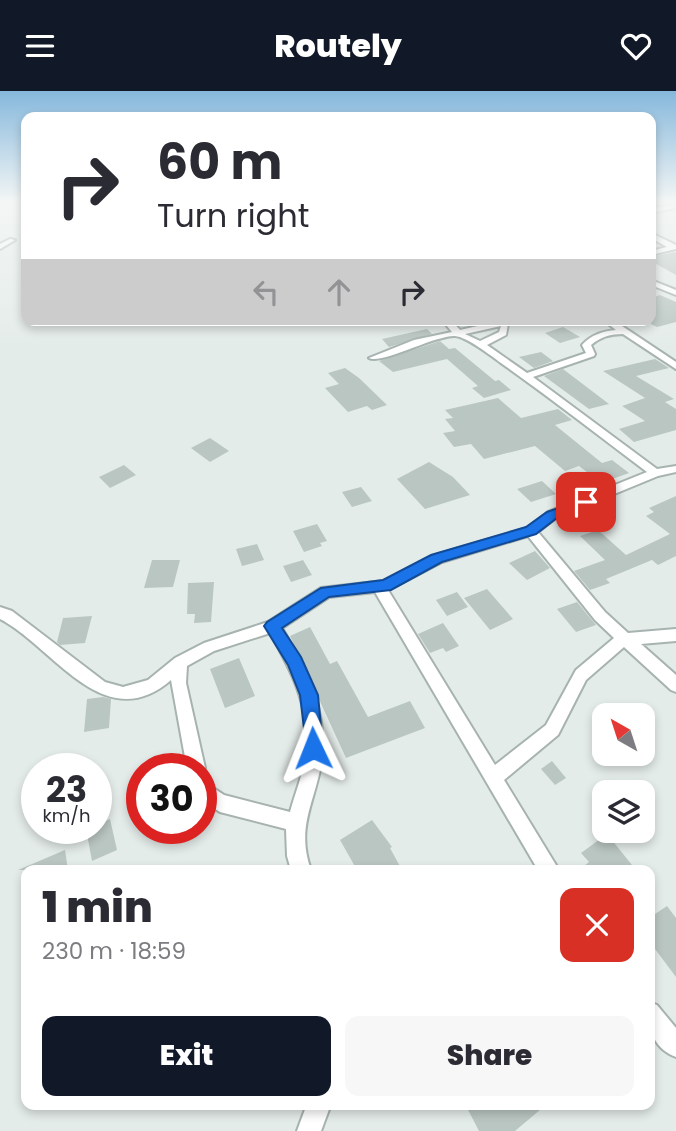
<!DOCTYPE html>
<html lang="en">
<head>
<meta charset="utf-8">
<style>
	:root { --surface:#fff; --page:#f7f7f7; --text:#2b2b33; --muted:#7c7c81; --accent:#111827 }
	body { margin:0; font-family:Poppins,sans-serif; background:var(--page); color:var(--text); height:100vh; display:flex; flex-direction:column; font-size:26px; white-space:nowrap }
	* { box-sizing:border-box; margin:0 }
	p { font-size:23px; color:var(--muted) }
	.icon { flex:none; width:38px; height:38px; fill:none; stroke:currentColor; stroke-width:2; stroke-linecap:round; stroke-linejoin:round }
	.map { position:relative; flex:1; overflow:hidden }
	.panel { position:absolute; left:21px; top:774px; width:634px; height:245px; display:flex; flex-direction:column; background:var(--surface); border-radius:14px; box-shadow:0 4px 10px #0003 }
	.panel>* { flex:none }
	.top-card { position:absolute; left:21px; top:21px; width:635px; height:214px; border-radius:14px; box-shadow:0 4px 10px #0003; background:#fff; color:var(--text); overflow:hidden }
	.needle { width:46px; rotate:321deg }
	.tools { position:absolute; left:592px; top:612px; display:grid; gap:14px }
	.tools a { display:grid; place-items:center; width:63px; height:63px; border-radius:14px; background:var(--surface); box-shadow:0 4px 10px #0003; font-size:35px }
	.speed { position:absolute; left:21px; top:662px; display:flex; gap:14px; font-size:35px; font-weight:700; text-align:center }
	.speed>* { display:grid; place-content:center; width:91px; height:91px; border-radius:50%; background:var(--surface); box-shadow:0 4px 10px #0003; line-height:1 }
	.speed small { font-size:18px; font-weight:400 }
	.speed .limit { border:10px solid #d22; background:#fff; color:#111 }
	.pin { position:absolute; display:grid; place-items:center; width:60px; height:60px; color:#fff; margin:-30px; border-radius:14px; box-shadow:0 4px 10px #0006 }
	.me { position:absolute; width:77px; margin:-38px; rotate:358deg; stroke-linejoin:round; filter:drop-shadow(0 0 5px #0008) }
	.turn { display:flex; align-items:center; gap:24px; height:147px; padding:0 21px; font-size:32px }
	.turn .icon { width:91px; height:91px; stroke-width:2.5 }
	.turn b { display:block; font-size:49px; line-height:60px }
	.lanes { display:flex; align-items:center; height:66px; padding:0 21px; background:#0003; justify-content:center; gap:35px; direction:ltr }
	.lanes .off { opacity:.35 }
	.round { display:grid; place-items:center; flex:none; width:74px; height:74px; border-radius:14px; background:var(--page) }
	.head { display:flex; align-items:center; justify-content:space-between; height:119px; padding:0 21px }
	h1 { font-size:42px; font-weight:800; line-height:52px }
	.action { display:flex; gap:14px; margin-top:auto; padding:14px 21px }
	.action a { flex:1; height:80px; border-radius:14px; background:var(--accent); color:#fff; font-size:28px; font-weight:800; line-height:80px; text-align:center }
	.action a+a { background:var(--page); color:var(--text) }
	header { display:flex; justify-content:space-between; align-items:center; height:91px; padding:0 21px; background:var(--accent); color:#fff; font-size:32px; font-weight:800 }
	.map>svg:first-child { display:block }
	.building { fill:#bac6c2 }
	.lines { fill:none; stroke-linecap:round; stroke-linejoin:round }
	.street-casing { stroke:#a7b3b0; stroke-width:4 }
	.street { fill:#fff; fill-rule:evenodd }
	.route { fill:#1a73e8; stroke:#114b97; stroke-width:2 }
</style>
</head>
<body>
<header><svg class="icon" aria-label="menu" viewBox="0 0 24 24"><path d="M4 6h16M4 12h16M4 18h16"/></svg>Routely<svg class="icon" aria-label="heart" viewBox="0 0 24 24"><path d="M12 20l-8-8c-3-5 5-10 8-4 3-6 11-1 8 4z"/></svg></header>
<div class="map">
<svg width="676" height="1040" viewBox="0 0 676 1040">
	<rect width="100%" height="100%" fill="#e4ece9"/>
	<g class="building">
		<polygon points="676,161 676,184 651,170 651,166"/>
		<polygon points="660,204 676,211 676,231 657,236 651,233 651,207"/>
		<polygon points="563,236 580,246 560,252 545,242"/>
		<polygon points="427,238 432,243 389,256 382,248"/>
		<polygon points="440,250 449,258 455,257 495,290 499,289 511,299 484,307 472,297 478,295 447,268 393,281 379,270"/>
		<polygon points="541,261 553,270 534,277 519,266"/>
		<polygon points="655,268 669,277 636,285 674,308 665,311 676,318 676,339 634,351 619,338 645,330 622,315 645,307 603,280"/>
		<polygon points="345,277 359,287 387,314 372,319 367,315 348,321 325,297 339,293 328,282"/>
		<polygon points="563,278 609,313 589,318 544,285"/>
		<polygon points="498,307 521,327 558,318 572,329 555,334 602,372 612,369 629,382 601,392 579,375 565,380 535,355 484,368 471,353 454,356 443,342 455,340 445,328 453,327 445,319"/>
		<polygon points="210,347 229,360 210,371 191,357"/>
		<polygon points="429,371 453,386 470,404 425,418 397,388"/>
		<polygon points="124,374 136,384 110,397 99,386"/>
		<polygon points="542,390 556,403 531,411 517,398"/>
		<polygon points="361,396 372,410 352,416 342,401"/>
		<polygon points="676,405 676,465 658,474 652,469 606,488 610,492 590,499 574,480 605,469 580,445 598,439 626,464 670,443 646,425 654,421 649,417"/>
		<polygon points="317,433 327,450 320,452 322,455 304,461 293,440"/>
		<polygon points="257,453 264,469 242,475 236,458"/>
		<polygon points="535,460 550,477 527,489 509,472"/>
		<polygon points="152,469 180,469 173,496 144,497"/>
		<polygon points="303,469 312,484 291,491 283,475"/>
		<polygon points="214,491 211,531 194,532 195,523 187,523 188,492"/>
		<polygon points="487,498 513,528 490,539 464,507"/>
		<polygon points="457,501 468,516 447,525 436,509"/>
		<polygon points="577,511 596,534 576,541 557,518"/>
		<polygon points="92,525 85,552 60,554 57,551 63,527"/>
		<polygon points="443,532 459,555 446,561 443,557 430,562 418,543"/>
		<polygon points="310,536 330,573 337,570 368,626 410,610 425,637 346,667 290,545"/>
		<polygon points="239,567 255,605 225,617 210,578"/>
		<polygon points="103,606 111,608 109,637 84,641 87,608"/>
		<polygon points="552,670 566,687 555,694 541,678"/>
		<polygon points="110,728 117,759 92,770 86,738 96,737 96,734"/>
		<polygon points="372,729 392,756 390,757 402,779 357,779 340,749"/>
		<polygon points="607,743 636,779 579,779 589,771 581,762"/>
		<polygon points="65,759 68,779 18,779"/>
		<polygon points="667,815 676,827 676,886 649,850 649,827"/>
		<polygon points="465,1013 547,1013 515,1040 479,1040"/>
	</g>
	<g class="lines">
		<g class="street-casing">
			<g id="street">
				<polygon points="676,113 676,117 651,122 651,118"/>
				<polygon points="651,142 676,154 676,158 651,164 651,160 667,156 651,147"/>
				<polygon points="10,148 15,149 0,158 0,153"/>
				<polygon points="651,189 676,199 676,204 651,194"/>
				<path d="M442 229H451L460 239 504 229H520L508 233 506 244 487 254 527 282 586 262 582 254C591 244 603 240 616 239L603 229H613L676 271V278L623 243C611 243 600 246 591 254L595 263 594 265 533 286 657 378 676 375V381L658 385 556 427 538 441 605 521 628 542 676 538V550L641 553 676 584V601L671 599 624 556 586 589 558 644 504 689 559 779H538L375 501 329 506 282 537C307 579 329 623 321 674 314 713 296 737 311 779H291L287 765 286 738 220 721 201 709V689L224 704 290 721C296 699 305 679 306 656 310 615 290 577 270 542L214 560 187 575 186 592 205 677 201 683V677H187L171 589C104 647 54 556 0 528V516L12 520 105 591 123 596 148 589 175 567 204 552 268 531 321 497 384 490 432 465 527 437 548 421 647 381C598 344 551 307 501 272 490 264 467 246 455 245 435 244 381 274 369 267L414 249 452 241ZM501 235 499 241 480 250 465 243ZM528 445 595 529 614 547 576 579 546 634 495 674 388 499 442 471Z"/>
				<path d="M649 911 657 914 676 937V966C650 956 649 935 649 911Z"/>
				<polygon points="307,1013 331,1013 321,1040 297,1040"/>
			</g>
		</g>
		<use href="#street" class="street"/>
	</g>
	<linearGradient id="sky" x2="0" y2="1"><stop stop-color="#86b8dc"/><stop offset="0.43" stop-color="#f3f6f5"/><stop offset="1" stop-color="#f3f6f5" stop-opacity="0"/></linearGradient>
	<rect width="676" height="257" fill="url(#sky)"/>
	<polygon class="route" points="586,407 593,411 591,414 557,427 536,443 442,471 391,499 329,506 282,537 301,566 318,604 323,657 320,663 313,666 307,663 300,604 288,574 264,535 267,531 321,497 383,489 431,464 526,436 547,421"/>
</svg>
<div class="tools">
<a><svg class="needle" viewBox="-14 -14 28 28"><path d="M0-13l5 13h-10z" fill="#e53935"/><path d="M0 13l5-13h-10z" fill="#7c7c81"/></svg></a>
<a><svg class="icon" aria-label="layers" viewBox="0 0 24 24"><path d="M12 4l9 5-9 5-9-5zM3 14l9 5 9-5"/></svg></a>
</div>
<div class="speed"><div>23<small>km/h</small></div><div class="limit">30</div></div>
<div class="pin" style="left:586px;top:411px;background:#d93025"><svg class="icon" aria-label="arrive" viewBox="0 0 24 24"><path d="M6 21V4h12l-3 4 3 4H6"/></svg></div>
<svg class="me" style="left:313px;top:657px" viewBox="-20 -20 40 40"><path d="M0-17L14 15 0 8-14 15z" fill="#1a73e8" stroke="#fff" stroke-width="4"/></svg>
<div class="top-card">
<div class="turn"><svg class="icon" aria-label="right" viewBox="0 0 24 24"><path d="M7 20v-9h11M14 6l5 5-5 5"/></svg><div><b>60 m</b>Turn right</div></div>
<div class="lanes"><svg class="icon off" aria-label="left" viewBox="0 0 24 24"><path d="M17 20v-9H6M10 6l-5 5 5 5"/></svg><svg class="icon off" aria-label="ahead" viewBox="0 0 24 24"><path d="M12 20V5M6 11l6-6 6 6"/></svg><svg class="icon" aria-label="right" viewBox="0 0 24 24"><path d="M7 20v-9h11M14 6l5 5-5 5"/></svg></div>
</div>
<section class="panel">
<div class="head"><div><h1>1 min</h1><p>230 m · 18:59</p></div><a class="round" style="background:#d93025;color:#fff"><svg class="icon" aria-label="close" viewBox="0 0 24 24"><path d="M6 6l12 12M18 6L6 18"/></svg></a></div>
<div class="action"><a>Exit</a><a>Share</a></div>
</section>
</div>
</body>
</html>
